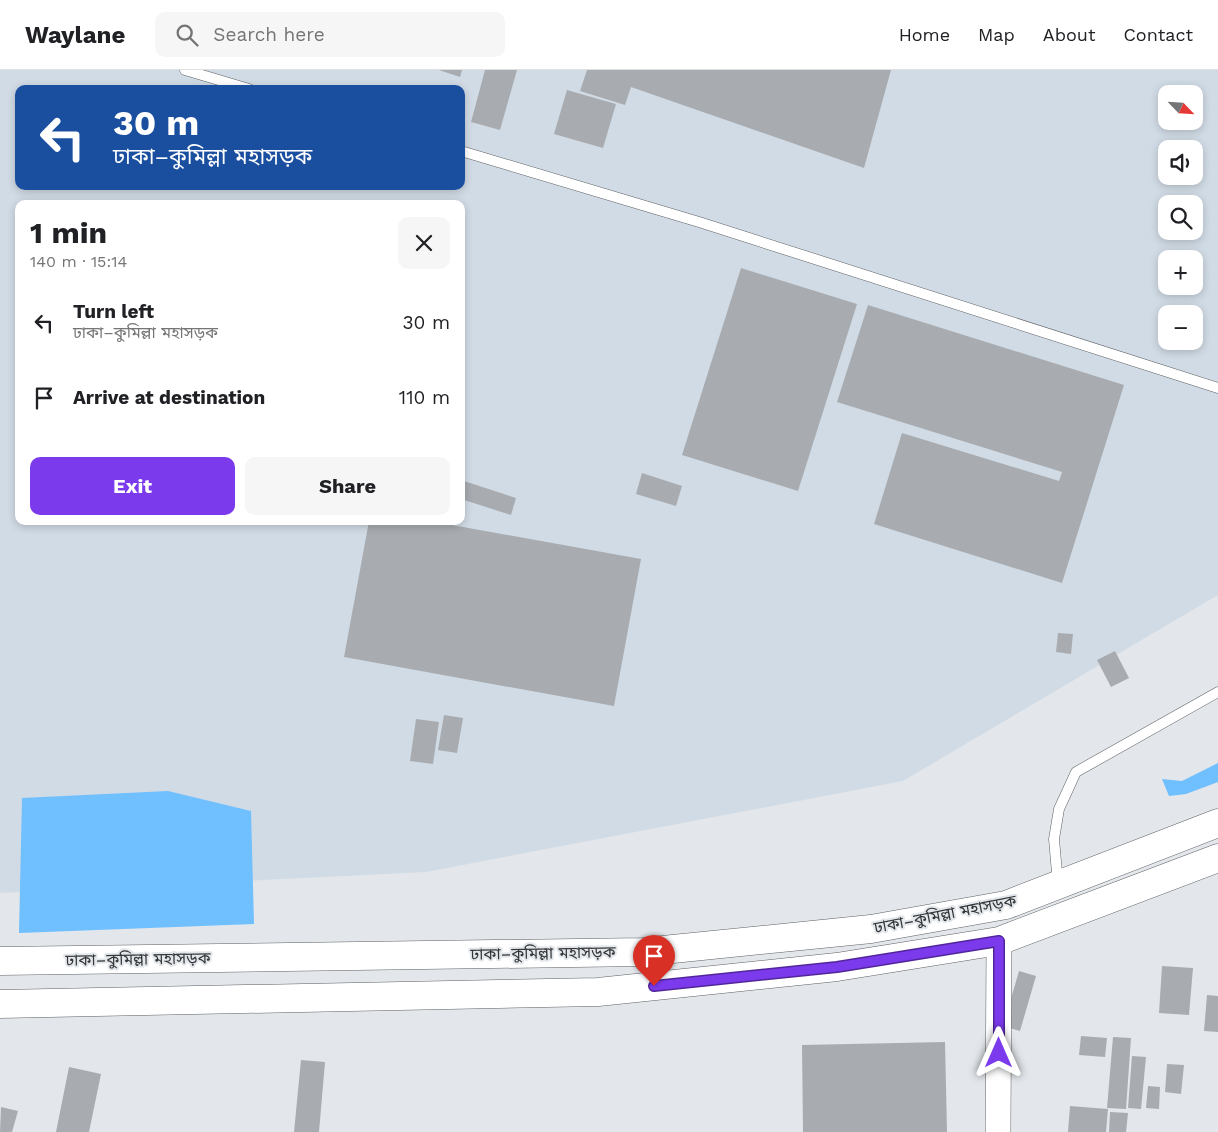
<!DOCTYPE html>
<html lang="en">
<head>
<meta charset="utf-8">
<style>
	:root { --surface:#fff; --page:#f6f6f6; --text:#202124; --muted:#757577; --line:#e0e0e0; --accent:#7c3aed }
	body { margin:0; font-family:"Work Sans","Noto Sans Bengali",sans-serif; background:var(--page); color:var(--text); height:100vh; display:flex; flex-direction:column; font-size:19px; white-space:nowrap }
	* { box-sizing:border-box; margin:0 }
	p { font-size:16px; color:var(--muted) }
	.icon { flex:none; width:28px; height:28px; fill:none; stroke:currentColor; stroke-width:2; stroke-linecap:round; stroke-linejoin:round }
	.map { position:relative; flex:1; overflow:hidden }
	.drawer { position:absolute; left:15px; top:130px; width:450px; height:325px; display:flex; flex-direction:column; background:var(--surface); border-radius:10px; box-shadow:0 2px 8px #0003 }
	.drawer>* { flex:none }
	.top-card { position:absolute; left:15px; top:15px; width:450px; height:105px; border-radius:10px; box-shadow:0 2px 8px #0003; background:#1a4fa0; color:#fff; overflow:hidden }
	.needle { width:32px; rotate:115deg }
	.buttons { position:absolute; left:1158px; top:15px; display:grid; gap:10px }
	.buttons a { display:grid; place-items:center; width:45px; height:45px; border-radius:10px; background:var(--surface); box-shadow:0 2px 8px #0003; font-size:25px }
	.pin { position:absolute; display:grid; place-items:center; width:42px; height:42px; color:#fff; margin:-51px -21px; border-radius:50% 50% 50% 0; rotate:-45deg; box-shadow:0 0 5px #0007 }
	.pin .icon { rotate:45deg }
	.me { position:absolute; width:55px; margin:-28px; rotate:0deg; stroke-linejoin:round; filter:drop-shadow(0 0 4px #0008) }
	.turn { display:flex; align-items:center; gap:18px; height:105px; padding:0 15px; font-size:22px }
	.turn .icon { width:65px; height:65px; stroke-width:2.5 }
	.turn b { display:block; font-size:35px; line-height:42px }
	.round { display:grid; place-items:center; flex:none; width:52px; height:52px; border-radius:10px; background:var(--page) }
	.overview { display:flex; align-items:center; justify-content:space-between; height:85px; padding:0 15px }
	h1 { font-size:30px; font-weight:700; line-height:38px }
	.button { display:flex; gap:10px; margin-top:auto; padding:10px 15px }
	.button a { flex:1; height:58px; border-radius:10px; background:var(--accent); color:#fff; font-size:20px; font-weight:700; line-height:58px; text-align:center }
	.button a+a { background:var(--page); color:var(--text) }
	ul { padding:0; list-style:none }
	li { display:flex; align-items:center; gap:15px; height:75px; padding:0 15px }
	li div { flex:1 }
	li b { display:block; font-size:19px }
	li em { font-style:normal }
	header { display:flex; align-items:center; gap:30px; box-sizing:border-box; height:70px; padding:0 25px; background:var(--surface); border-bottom:1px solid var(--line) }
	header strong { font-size:24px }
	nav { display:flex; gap:28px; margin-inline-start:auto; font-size:18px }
	.search { width:350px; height:45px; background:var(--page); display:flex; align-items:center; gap:12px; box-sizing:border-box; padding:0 18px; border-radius:10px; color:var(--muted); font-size:19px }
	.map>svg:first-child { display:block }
	.built { fill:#d1dbe5; fill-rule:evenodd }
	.water { fill:#70bffe }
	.building { fill:#a8acb0 }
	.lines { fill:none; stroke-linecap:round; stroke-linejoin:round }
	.service-casing { stroke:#5e6165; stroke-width:11 }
	.tertiary-casing { stroke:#5e6165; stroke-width:26 }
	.trunk-casing { stroke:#5e6165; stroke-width:29 }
	.service { stroke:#fff; stroke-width:10 }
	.tertiary { stroke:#fff; stroke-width:25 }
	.trunk { stroke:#fff; stroke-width:28 }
	.route-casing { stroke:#51269a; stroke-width:12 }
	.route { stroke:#7c3aed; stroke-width:9 }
	.labels { text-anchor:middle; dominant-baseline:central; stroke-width:4; stroke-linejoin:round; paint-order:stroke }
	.street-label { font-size:16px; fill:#323435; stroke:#e3e7eb }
</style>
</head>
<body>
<header>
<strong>Waylane</strong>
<div class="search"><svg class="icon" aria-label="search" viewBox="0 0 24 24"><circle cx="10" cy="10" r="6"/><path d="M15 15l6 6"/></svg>Search here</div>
<nav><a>Home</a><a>Map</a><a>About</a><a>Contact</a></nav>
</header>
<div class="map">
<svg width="1218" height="1062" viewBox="0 0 1218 1062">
	<rect width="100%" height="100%" fill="#e3e7eb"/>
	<path class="built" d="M0 0H1218V525L903 711 426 802 0 823ZM19 19H461V116H19ZM1166 24H1194V51H1166ZM1166 79H1194V106H1166ZM19 134H461V451H19ZM1166 134H1194V161H1166ZM1166 189H1194V216H1166ZM1166 244H1194V271H1166Z"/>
	<g class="water">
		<polygon points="1218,693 1218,712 1186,724 1169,726 1162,709 1182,711"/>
		<polygon points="168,721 251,741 254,854 19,863 22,728"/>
	</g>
	<g class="building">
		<polygon points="439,0 462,0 460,7"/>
		<polygon points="485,0 517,0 500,60 471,52"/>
		<polygon points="587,0 891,0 864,98 631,17 625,35 580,21"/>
		<polygon points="567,20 616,34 603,78 554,64"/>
		<polygon points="741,198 857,234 798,421 682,385"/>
		<polygon points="868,235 1124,315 1062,513 874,454 902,363 1059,411 1062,402 837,332"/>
		<polygon points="642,403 682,416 676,436 636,424"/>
		<polygon points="461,410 516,428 511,445 461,429"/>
		<polygon points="369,451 430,451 641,489 614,636 344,587"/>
		<polygon points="1058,563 1073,564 1071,584 1056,582"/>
		<polygon points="1115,581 1129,608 1111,617 1097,590"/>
		<polygon points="444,645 463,648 457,683 438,680"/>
		<polygon points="416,649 439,652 433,694 410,691"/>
		<polygon points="1162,896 1193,898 1189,945 1159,943"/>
		<polygon points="1019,901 1036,906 1020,961 1003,956"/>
		<polygon points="1207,925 1218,926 1218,962 1204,961"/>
		<polygon points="1081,966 1107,968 1105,987 1079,985"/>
		<polygon points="1113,967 1131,968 1126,1039 1107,1038"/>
		<polygon points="945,972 947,1062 803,1062 802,975"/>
		<polygon points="1132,986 1146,987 1141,1039 1128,1038"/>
		<polygon points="301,990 325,992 319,1062 294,1062"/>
		<polygon points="1167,994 1184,995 1181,1024 1165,1022"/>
		<polygon points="69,997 101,1004 89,1062 56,1062"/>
		<polygon points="1148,1016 1160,1017 1159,1039 1146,1038"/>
		<polygon points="1070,1036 1108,1039 1106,1062 1068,1062"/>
		<polygon points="1,1037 18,1041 12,1062 0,1062"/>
		<polygon points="1110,1042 1128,1043 1126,1062 1109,1062"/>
	</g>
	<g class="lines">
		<g class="service-casing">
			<g id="service">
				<polyline points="185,0 249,19"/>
				<polyline points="461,81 699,152 1218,318"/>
				<polyline points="1058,814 1054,769 1059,739 1076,702 1218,622"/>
			</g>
		</g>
		<g class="tertiary-casing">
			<polyline id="tertiary" points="998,1062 999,871"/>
		</g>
		<g class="trunk-casing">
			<g id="trunk">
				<polyline points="0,891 643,882 871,859 1006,835 1218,753"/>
				<polyline points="0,934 598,922 837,897 999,871 1218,788"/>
			</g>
		</g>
		<use href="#service" class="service"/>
		<use href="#tertiary" class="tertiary"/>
		<use href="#trunk" class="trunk"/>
	</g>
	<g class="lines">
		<g class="route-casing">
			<polyline id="route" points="654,916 837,897 999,871 999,983"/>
		</g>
		<use href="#route" class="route"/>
	</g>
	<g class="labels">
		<g class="street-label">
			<text transform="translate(945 844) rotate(-11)">ঢাকা–কুমিল্লা মহাসড়ক</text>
			<text transform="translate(543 883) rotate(-1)">ঢাকা–কুমিল্লা মহাসড়ক</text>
			<text transform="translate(138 889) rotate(-1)">ঢাকা–কুমিল্লা মহাসড়ক</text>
		</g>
	</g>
</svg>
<div class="buttons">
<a><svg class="needle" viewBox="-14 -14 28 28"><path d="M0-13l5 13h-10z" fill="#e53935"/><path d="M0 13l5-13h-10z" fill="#757577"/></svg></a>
<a><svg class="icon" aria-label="sound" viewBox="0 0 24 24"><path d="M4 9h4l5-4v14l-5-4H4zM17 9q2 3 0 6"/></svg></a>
<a><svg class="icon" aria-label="search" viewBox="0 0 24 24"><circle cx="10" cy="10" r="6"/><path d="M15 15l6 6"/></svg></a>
<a>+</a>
<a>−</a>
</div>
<div class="pin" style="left:654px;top:916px;background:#d93025"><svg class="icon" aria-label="arrive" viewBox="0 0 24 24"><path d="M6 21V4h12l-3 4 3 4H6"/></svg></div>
<svg class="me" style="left:999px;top:983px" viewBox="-20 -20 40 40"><path d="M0-17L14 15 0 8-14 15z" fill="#7c3aed" stroke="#fff" stroke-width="4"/></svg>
<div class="top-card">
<div class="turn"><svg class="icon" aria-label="left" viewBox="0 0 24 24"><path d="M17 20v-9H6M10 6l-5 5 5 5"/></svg><div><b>30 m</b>ঢাকা–কুমিল্লা মহাসড়ক</div></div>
</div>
<section class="drawer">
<div class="overview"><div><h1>1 min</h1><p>140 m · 15:14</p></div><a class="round"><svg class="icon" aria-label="close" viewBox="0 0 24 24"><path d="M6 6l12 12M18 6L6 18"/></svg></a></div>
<ul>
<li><svg class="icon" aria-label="left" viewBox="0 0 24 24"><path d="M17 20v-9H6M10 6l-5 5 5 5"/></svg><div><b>Turn left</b><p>ঢাকা–কুমিল্লা মহাসড়ক</p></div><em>30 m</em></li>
<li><svg class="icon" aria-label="arrive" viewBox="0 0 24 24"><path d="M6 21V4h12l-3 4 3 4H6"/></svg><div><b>Arrive at destination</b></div><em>110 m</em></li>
</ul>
<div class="button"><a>Exit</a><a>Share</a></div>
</section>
</div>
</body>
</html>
